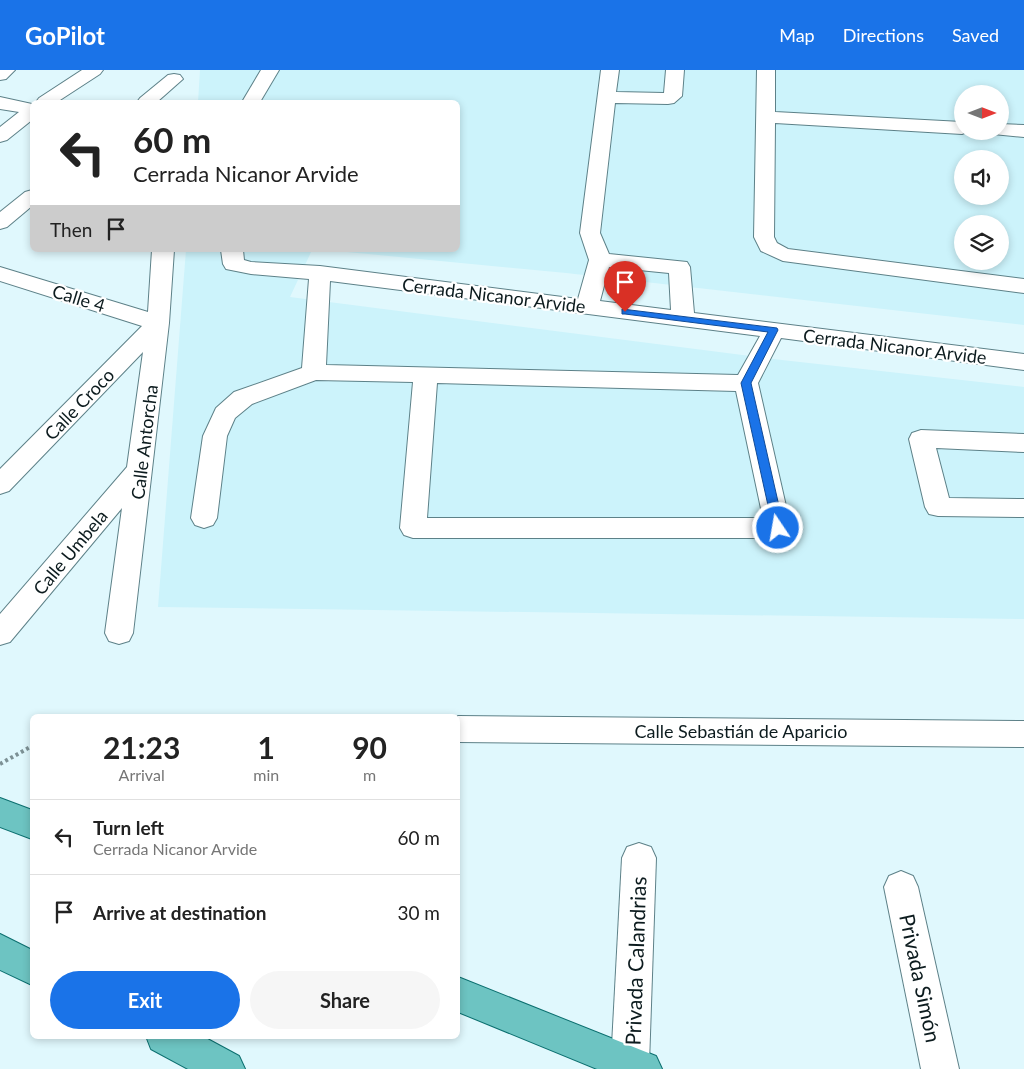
<!DOCTYPE html>
<html lang="en">
<head>
<meta charset="utf-8">
<style>
	:root { --surface:#fff; --page:#f6f6f6; --text:#222; --muted:#767676; --line:#e0e0e0; --accent:#1a73e8 }
	body { margin:0; font-family:Lato,sans-serif; background:var(--page); color:var(--text); height:100vh; display:flex; flex-direction:column; font-size:19px; white-space:nowrap }
	* { box-sizing:border-box; margin:0 }
	p { font-size:16px; color:var(--muted) }
	.icon { flex:none; width:28px; height:28px; fill:none; stroke:currentColor; stroke-width:2; stroke-linecap:round; stroke-linejoin:round }
	.map { position:relative; flex:1; overflow:hidden }
	.drawer { position:absolute; left:30px; top:644px; width:430px; height:325px; display:flex; flex-direction:column; background:var(--surface); border-radius:8px; box-shadow:0 2px 8px #0003 }
	.drawer>* { flex:none }
	.guide { position:absolute; left:30px; top:30px; width:430px; height:152px; border-radius:8px; box-shadow:0 2px 8px #0003; background:#fff; color:var(--text); overflow:hidden }
	.needle { width:32px; rotate:90deg }
	.buttons { position:absolute; left:954px; top:15px; display:grid; gap:10px }
	.buttons a { display:grid; place-items:center; width:55px; height:55px; border-radius:50%; background:var(--surface); box-shadow:0 2px 8px #0003; font-size:25px }
	.pin { position:absolute; display:grid; place-items:center; width:42px; height:42px; color:#fff; margin:-51px -21px; border-radius:50% 50% 50% 0; rotate:-45deg; box-shadow:0 0 5px #0007 }
	.pin .icon { rotate:45deg }
	.me { position:absolute; width:55px; margin:-28px; rotate:348deg; stroke-linejoin:round; filter:drop-shadow(0 0 4px #0008) }
	.turn { display:flex; align-items:center; gap:18px; height:105px; padding:0 20px; font-size:22px }
	.turn .icon { width:65px; height:65px; stroke-width:2.5 }
	.turn b { display:block; font-size:35px; line-height:42px }
	.then { display:flex; align-items:center; height:48px; padding:0 20px; background:#0003; gap:10px; font-size:19px }
	.eta { display:flex; justify-content:space-evenly; align-items:center; height:85px; text-align:center }
	.eta b { font-size:30px; font-weight:700; line-height:35px }
	.cta { display:flex; gap:10px; margin-top:auto; padding:10px 20px }
	.cta a { flex:1; height:58px; border-radius:30px; background:var(--accent); color:#fff; font-size:20px; font-weight:700; line-height:58px; text-align:center }
	.cta a+a { background:var(--page); color:var(--text) }
	ul { padding:0; list-style:none }
	li { display:flex; align-items:center; gap:15px; height:75px; padding:0 20px; border-top:1px solid var(--line) }
	li div { flex:1 }
	li b { display:block; font-size:19px }
	li em { font-style:normal }
	header { display:flex; align-items:center; gap:30px; box-sizing:border-box; height:70px; padding:0 25px; background:var(--accent); color:#fff }
	header strong { font-size:24px }
	nav { display:flex; gap:28px; margin-inline-start:auto; font-size:18px }
	.map>svg:first-child { display:block }
	.built { fill:#ccf3fb; fill-rule:evenodd }
	.lines { fill:none; stroke-linecap:round; stroke-linejoin:round }
	.minor-casing { stroke:#5d8188; stroke-width:2 }
	.major-casing { stroke:#0b6f6f; stroke-width:2 }
	.path { stroke:#7d9195; stroke-width:4; stroke-dasharray:3 3; stroke-linecap:butt }
	.minor { fill:#fff; fill-rule:evenodd }
	.major { fill:#6dc4c2; fill-rule:evenodd }
	.route { fill:#1a73e8; stroke:#114b97 }
	.labels { text-anchor:middle; dominant-baseline:central; stroke-width:4.5; stroke-linejoin:round; paint-order:stroke }
	.street-label { font-size:18px; fill:#0c1b1e; stroke:#fff }
	.near-street-label { font-size:21px; fill:#0c1b1e; stroke:#fff }
</style>
</head>
<body>
<header>
<strong>GoPilot</strong>
<nav><a>Map</a><a>Directions</a><a>Saved</a></nav>
</header>
<div class="map">
<svg width="1024" height="999" viewBox="0 0 1024 999">
	<rect width="100%" height="100%" fill="#e0f8fd"/>
	<g class="built">
		<path d="M200 0H1024V255L566 203 326 180H458V32H198ZM962 24H1000V61H962ZM962 89H1000V126H962ZM962 154H1000V191H962Z"/>
		<polygon points="186,180 312,180 290,227 782,290 1024,317 1024,549 158,537"/>
	</g>
	<g class="lines">
		<g class="minor-casing">
			<g id="minor">
				<polygon points="0,0 15,0 6,9 0,10"/>
				<polygon points="82,0 103,0 100,4 57,32 36,32 39,28"/>
				<polygon points="261,0 279,0 260,32 242,32"/>
				<path d="M601 0H619L616 22 664 23 666 0H684L682 26 674 33 668 34 615 33 600 163 609 184 687 192 690 197 694 243 1024 284V300L781 268 758 313 791 458 787 465 778 468H413L404 465 400 458 413 312 316 310 252 334 235 348 227 366 217 448 213 455 204 458 195 455 191 448 203 366 216 338 234 322 302 298 309 209 251 204 226 199 223 194 221 180H243L244 190 251 192 320 196 578 229 589 190 580 163ZM609 197 669 203 671 240 600 231ZM330 211 760 266 738 305 326 295ZM437 313 736 321 763 448H427Z"/>
				<polygon points="757,0 775,0 775,42 962,52 962,61 969,61 962,64 775,53 774,167 777,173 788,179 1024,209 1024,223 783,191 761,181 754,167"/>
				<polygon points="174,4 180,5 183,9 157,32 137,32 140,28 168,5"/>
				<polygon points="0,27 32,34 32,50 7,70 0,72 0,57 19,42 0,39"/>
				<polygon points="1000,54 1024,55 1024,67 993,64 991,61 1000,61"/>
				<polygon points="32,120 32,136 7,157 0,159 0,142 25,122"/>
				<polygon points="152,180 174,180 169,253 133,563 129,571 119,574 109,571 105,563 122,438 10,572 0,575 0,544 127,397 143,282 9,421 0,424 0,399 142,256 0,211 0,197 148,242"/>
				<polygon points="921,360 1024,364 1024,382 936,378 949,428 1024,429 1024,447 938,446 929,444 925,437 909,369 912,363"/>
				<polygon points="458,646 1024,651 1024,677 458,672"/>
				<polygon points="639,773 651,777 656,788 649,994 647,999 613,999 611,994 622,788 627,777"/>
				<polygon points="901,801 913,806 918,817 959,999 921,999 884,817 889,806"/>
			</g>
		</g>
		<g class="major-casing">
			<g id="major">
				<polygon points="0,728 32,740 32,769 0,757"/>
				<polygon points="0,864 32,880 32,915 0,900"/>
				<polygon points="458,907 656,986 662,999 597,999 458,942"/>
				<polygon points="146,966 202,966 239,986 245,999 188,999 151,979"/>
			</g>
		</g>
		<polyline class="path" points="0,694 32,676"/>
		<use href="#minor" class="minor"/>
		<use href="#major" class="major"/>
	</g>
	<polygon class="route" points="622,239 777,258 778,260 751,313 784,458 782,461 774,461 773,458 741,313 768,262 625,244 622,244"/>
	<g class="labels">
		<g class="street-label">
			<text transform="translate(494 225) rotate(7)">Cerrada Nicanor Arvide</text>
			<text transform="translate(79 228) rotate(17)">Calle 4</text>
			<text transform="translate(895 276) rotate(7)">Cerrada Nicanor Arvide</text>
			<text transform="translate(79 334) rotate(-46)">Calle Croco</text>
			<text transform="translate(144 372) rotate(-83)">Calle Antorcha</text>
			<text transform="translate(70 482) rotate(-50)">Calle Umbela</text>
			<text x="741" y="661">Calle Sebastián de Aparicio</text>
		</g>
		<g class="near-street-label">
			<text transform="translate(635 891) rotate(-88)">Privada Calandrias</text>
			<text transform="translate(921 908) rotate(78)">Privada Simón</text>
		</g>
	</g>
</svg>
<div class="buttons">
<a><svg class="needle" viewBox="-14 -14 28 28"><path d="M0-13l5 13h-10z" fill="#e53935"/><path d="M0 13l5-13h-10z" fill="#767676"/></svg></a>
<a><svg class="icon" aria-label="sound" viewBox="0 0 24 24"><path d="M4 9h4l5-4v14l-5-4H4zM17 9q2 3 0 6"/></svg></a>
<a><svg class="icon" aria-label="layers" viewBox="0 0 24 24"><path d="M12 4l9 5-9 5-9-5zM3 14l9 5 9-5"/></svg></a>
</div>
<div class="pin" style="left:625px;top:242px;background:#d93025"><svg class="icon" aria-label="arrive" viewBox="0 0 24 24"><path d="M6 21V4h12l-3 4 3 4H6"/></svg></div>
<svg class="me" style="left:778px;top:458px" viewBox="-20 -20 40 40"><circle r="17" fill="#1a73e8" stroke="#fff" stroke-width="3"/><path d="M0-11L8 9 0 5-8 9z" fill="#fff"/></svg>
<div class="guide">
<div class="turn"><svg class="icon" aria-label="left" viewBox="0 0 24 24"><path d="M17 20v-9H6M10 6l-5 5 5 5"/></svg><div><b>60 m</b>Cerrada Nicanor Arvide</div></div>
<div class="then">Then<svg class="icon" aria-label="arrive" viewBox="0 0 24 24"><path d="M6 21V4h12l-3 4 3 4H6"/></svg></div>
</div>
<section class="drawer">
<div class="eta">
<div><b>21:23</b><p>Arrival</p></div>
<div><b>1</b><p>min</p></div>
<div><b>90</b><p>m</p></div>
</div>
<ul>
<li><svg class="icon" aria-label="left" viewBox="0 0 24 24"><path d="M17 20v-9H6M10 6l-5 5 5 5"/></svg><div><b>Turn left</b><p>Cerrada Nicanor Arvide</p></div><em>60 m</em></li>
<li><svg class="icon" aria-label="arrive" viewBox="0 0 24 24"><path d="M6 21V4h12l-3 4 3 4H6"/></svg><div><b>Arrive at destination</b></div><em>30 m</em></li>
</ul>
<div class="cta"><a>Exit</a><a>Share</a></div>
</section>
</div>
</body>
</html>
